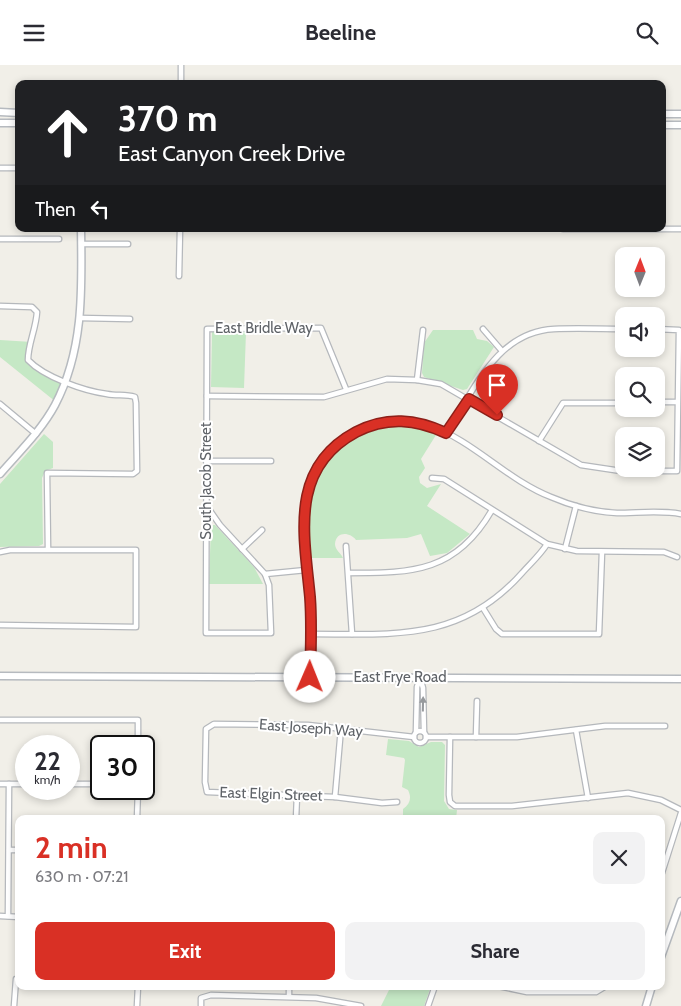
<!DOCTYPE html>
<html lang="en">
<head>
<meta charset="utf-8">
<style>
	:root { --surface:#fff; --page:#f2f2f3; --text:#2b2b33; --muted:#7c7c81; --accent:#d93025 }
	body { margin:0; font-family:Cabin,sans-serif; background:var(--page); color:var(--text); height:100vh; display:flex; flex-direction:column; font-size:19px; white-space:nowrap }
	* { box-sizing:border-box; margin:0 }
	p { font-size:16px; color:var(--muted) }
	.icon { flex:none; width:28px; height:28px; fill:none; stroke:currentColor; stroke-width:2; stroke-linecap:round; stroke-linejoin:round }
	.map { position:relative; flex:1; overflow:hidden }
	.panel { position:absolute; left:15px; top:750px; width:650px; height:175px; display:flex; flex-direction:column; background:var(--surface); border-radius:10px; box-shadow:0 2px 8px #0003 }
	.panel>* { flex:none }
	.top-card { position:absolute; left:15px; top:15px; width:651px; height:152px; border-radius:10px; box-shadow:0 2px 8px #0003; background:#202124; color:#fff; overflow:hidden }
	.needle { width:32px; rotate:1deg }
	.buttons { position:absolute; left:615px; top:182px; display:grid; gap:10px }
	.buttons a { display:grid; place-items:center; width:50px; height:50px; border-radius:10px; background:var(--surface); box-shadow:0 2px 8px #0003; font-size:25px }
	.speed { position:absolute; left:15px; top:670px; display:flex; gap:10px; font-size:25px; font-weight:700; text-align:center }
	.speed>* { display:grid; place-content:center; width:65px; height:65px; border-radius:50%; background:var(--surface); box-shadow:0 2px 8px #0003; line-height:1 }
	.speed small { font-size:12px; font-weight:400 }
	.speed .limit { border:2px solid #111; border-radius:8px; background:#fff; color:#111 }
	.pin { position:absolute; display:grid; place-items:center; width:42px; height:42px; color:#fff; margin:-51px -21px; border-radius:50% 50% 50% 0; rotate:-45deg; box-shadow:0 0 5px #0007 }
	.pin .icon { rotate:45deg }
	.me { position:absolute; width:55px; margin:-28px; rotate:1deg; stroke-linejoin:round; filter:drop-shadow(0 0 4px #0008) }
	.turn { display:flex; align-items:center; gap:18px; height:105px; padding:0 20px; font-size:22px }
	.turn .icon { width:65px; height:65px; stroke-width:2.5 }
	.turn b { display:block; font-size:35px; line-height:42px }
	.then { display:flex; align-items:center; height:48px; padding:0 20px; background:#0003; gap:10px; font-size:19px }
	.round { display:grid; place-items:center; flex:none; width:52px; height:52px; border-radius:10px; background:var(--page) }
	.head { display:flex; align-items:center; justify-content:space-between; height:85px; padding:0 20px }
	h1 { font-size:30px; font-weight:800; line-height:38px; color:var(--accent) }
	.cta { display:flex; gap:10px; margin-top:auto; padding:10px 20px }
	.cta a { flex:1; height:58px; border-radius:10px; background:var(--accent); color:#fff; font-size:20px; font-weight:800; line-height:58px; text-align:center }
	.cta a+a { background:var(--page); color:var(--text) }
	header { display:flex; justify-content:space-between; align-items:center; height:65px; padding:0 20px; background:var(--surface); font-size:22px; font-weight:800 }
	.map>svg:first-child { display:block }
	.green { fill:#c5e8c5 }
	.lines { fill:none; stroke-linecap:round; stroke-linejoin:round }
	.street-casing { stroke:#b5b8bc; stroke-width:7 }
	.secondary-casing { stroke:#b6babf; stroke-width:9 }
	.street { stroke:#fff; stroke-width:4.5 }
	.secondary { stroke:#fff; stroke-width:6 }
	.oneway { fill:#979a9d }
	.route-casing { stroke:#8d1f18; stroke-width:12 }
	.route { stroke:#d93025; stroke-width:9 }
	.labels { text-anchor:middle; dominant-baseline:central; stroke-width:4; stroke-linejoin:round; paint-order:stroke }
	.street-label { font-size:15px; fill:#5f6368; stroke:#fff }
</style>
</head>
<body>
<header><svg class="icon" aria-label="menu" viewBox="0 0 24 24"><path d="M4 6h16M4 12h16M4 18h16"/></svg>Beeline<svg class="icon" aria-label="search" viewBox="0 0 24 24"><circle cx="10" cy="10" r="6"/><path d="M15 15l6 6"/></svg></header>
<div class="map">
<svg width="681" height="941" viewBox="0 0 681 941">
	<rect width="100%" height="100%" fill="#f1efe8"/>
	<g class="green">
		<polygon points="433,265 473,265 477,274 487,276 494,282 467,324 463,325 424,312 422,308 424,278"/>
		<polygon points="212,266 246,267 244,323 211,322"/>
		<polygon points="0,275 32,277 28,295 35,302 66,317 56,337 0,292"/>
		<path d="M401 361 423 364 436 370 421 394 425 403 419 412 420 418 427 423 441 419 427 441 470 469 447 488 430 491 421 469 407 473 356 475C350 467 336 466 335 479 335 485 341 488 343 493H311C310 474 307 454 310 435 318 390 358 363 401 361Z"/>
		<polygon points="44,369 53,377 53,403 45,406 42,413 43,479 39,481 0,482 0,419"/>
		<polygon points="211,460 215,460 254,502 263,519 209,519"/>
		<path d="M388 674 409 676 419 682 431 677H442L445 680 444 736 449 744 457 745 456 754H403V744C410 739 412 733 408 725L402 722 405 695 404 693 386 690Z"/>
		<polygon points="391,921 431,921 424,941 381,941"/>
	</g>
	<g class="lines">
		<g class="street-casing">
			<g id="street">
				<polyline points="181,19 181,0"/>
				<polyline points="0,103 19,103"/>
				<polyline points="563,164 681,164"/>
				<polyline points="0,174 59,174"/>
				<polyline points="81,179 128,179"/>
				<polyline points="179,211 180,164"/>
				<path d="M0 241 32 242 37 247C36 264 28 279 28 295 44 312 84 326 107 329 117 331 126 329 135 332L136 338 137 406 133 409 47 408 48 484"/>
				<polyline points="80,253 130,254"/>
				<polyline points="483,264 502,286"/>
				<polyline points="417,315 423,265"/>
				<polyline points="207,331 324,332 387,314 417,315 441,319 581,400 621,406 677,406 679,265 656,264"/>
				<polyline points="656,337 677,337"/>
				<polyline points="0,339 36,369"/>
				<path d="M446 368C474 326 496 267 554 264 577 263 601 264 624 264"/>
				<polyline points="539,376 563,338 624,338"/>
				<polyline points="206,396 271,396"/>
				<polyline points="432,413 444,414 547,479 577,486 664,487 677,492"/>
				<polyline points="206,440 220,460 265,509 269,520 271,568 206,568 207,264 321,263 346,324"/>
				<polyline points="346,481 352,569"/>
				<polyline points="242,484 262,465"/>
				<polyline points="565,484 576,441"/>
				<polyline points="0,487 10,485 136,485 136,562 0,560"/>
				<path d="M349 508C414 508 456 507 492 445"/>
				<polyline points="265,509 306,505"/>
				<polyline points="483,543 496,564 502,569 599,569 602,487"/>
				<path d="M311 569C395 569 461 577 522 508 530 499 541 489 547 479"/>
				<path d="M310 611C311 585 312 558 310 532 304 466 287 404 358 366 379 355 406 352 428 360 473 375 507 415 551 432 572 441 595 447 617 448 638 448 661 445 681 449"/>
				<polyline points="420,613 423,623 424,667"/>
				<polyline points="0,655 138,655 138,681"/>
				<polyline points="576,665 588,733"/>
				<circle cx="420" cy="672" r="6"/>
				<polyline points="416,667 417,622 420,613"/>
				<polyline points="426,672 517,672 605,661 665,661"/>
				<polyline points="450,672 449,730 450,737 455,741 512,741 628,728 661,735 681,745"/>
				<polyline points="476,672 477,636"/>
				<polyline points="0,719 26,719"/>
				<polyline points="69,719 101,719"/>
				<polyline points="335,732 341,663"/>
				<polyline points="397,737 382,738 335,732 207,727 205,717 206,664 214,659 308,660 414,672"/>
				<polyline points="137,754 138,724"/>
				<polyline points="296,754 297,730"/>
				<polyline points="9,785 19,785"/>
				<polyline points="661,811 681,748"/>
				<polyline points="0,851 19,852"/>
				<polyline points="8,851 9,719"/>
				<polyline points="498,921 527,927 596,927 606,921"/>
				<polyline points="289,931 289,921"/>
				<polyline points="14,941 16,914 19,914"/>
				<polyline points="137,941 138,921"/>
				<polyline points="201,941 201,933 211,930 316,933 361,941"/>
				<polyline points="428,941 435,921"/>
			</g>
		</g>
		<g class="secondary-casing">
			<g id="secondary">
				<polyline points="0,47 19,48"/>
				<polyline points="662,49 681,49"/>
				<polyline points="0,58 19,58"/>
				<polyline points="662,60 681,60"/>
				<path d="M0 409C19 387 41 366 55 340 84 285 82 224 81 164"/>
				<polyline points="0,611 681,614"/>
				<polyline points="661,892 681,836"/>
				<polyline points="646,941 652,921"/>
			</g>
		</g>
		<use href="#street" class="street"/>
		<use href="#secondary" class="secondary"/>
	</g>
	<defs><path id="oneway-solid" d="M-6-.8H1V-3.2L6.5 0L1 3.2V.8H-6Z" transform="scale(1.25)"/></defs>
	<use class="oneway" href="#oneway-solid" transform="translate(423 639) rotate(-89)"/>
	<g class="lines">
		<g class="route-casing">
			<path id="route" d="M310 612C311 585 312 558 310 532 304 469 289 403 356 367 387 351 416 354 446 368L469 334 497 350"/>
		</g>
		<use href="#route" class="route"/>
	</g>
	<g class="labels">
		<g class="street-label">
			<text x="264" y="263">East Bridle Way</text>
			<text transform="translate(206 416) rotate(-90)">South Jacob Street</text>
			<text x="400" y="612">East Frye Road</text>
			<text transform="translate(311 663) rotate(4)">East Joseph Way</text>
			<text transform="translate(271 729) rotate(2)">East Elgin Street</text>
		</g>
	</g>
</svg>
<div class="buttons">
<a><svg class="needle" viewBox="-14 -14 28 28"><path d="M0-13l5 13h-10z" fill="#e53935"/><path d="M0 13l5-13h-10z" fill="#7c7c81"/></svg></a>
<a><svg class="icon" aria-label="sound" viewBox="0 0 24 24"><path d="M4 9h4l5-4v14l-5-4H4zM17 9q2 3 0 6"/></svg></a>
<a><svg class="icon" aria-label="search" viewBox="0 0 24 24"><circle cx="10" cy="10" r="6"/><path d="M15 15l6 6"/></svg></a>
<a><svg class="icon" aria-label="layers" viewBox="0 0 24 24"><path d="M12 4l9 5-9 5-9-5zM3 14l9 5 9-5"/></svg></a>
</div>
<div class="speed"><div>22<small>km/h</small></div><div class="limit">30</div></div>
<div class="pin" style="left:497px;top:350px;background:#d93025"><svg class="icon" aria-label="arrive" viewBox="0 0 24 24"><path d="M6 21V4h12l-3 4 3 4H6"/></svg></div>
<svg class="me" style="left:310px;top:612px" viewBox="-20 -20 40 40"><circle r="19" fill="#fff"/><path d="M0-13L10 11 0 6-10 11z" fill="#d93025"/></svg>
<div class="top-card">
<div class="turn"><svg class="icon" aria-label="ahead" viewBox="0 0 24 24"><path d="M12 20V5M6 11l6-6 6 6"/></svg><div><b>370 m</b>East Canyon Creek Drive</div></div>
<div class="then">Then<svg class="icon" aria-label="left" viewBox="0 0 24 24"><path d="M17 20v-9H6M10 6l-5 5 5 5"/></svg></div>
</div>
<section class="panel">
<div class="head"><div><h1>2 min</h1><p>630 m · 07:21</p></div><a class="round"><svg class="icon" aria-label="close" viewBox="0 0 24 24"><path d="M6 6l12 12M18 6L6 18"/></svg></a></div>
<div class="cta"><a>Exit</a><a>Share</a></div>
</section>
</div>
</body>
</html>
